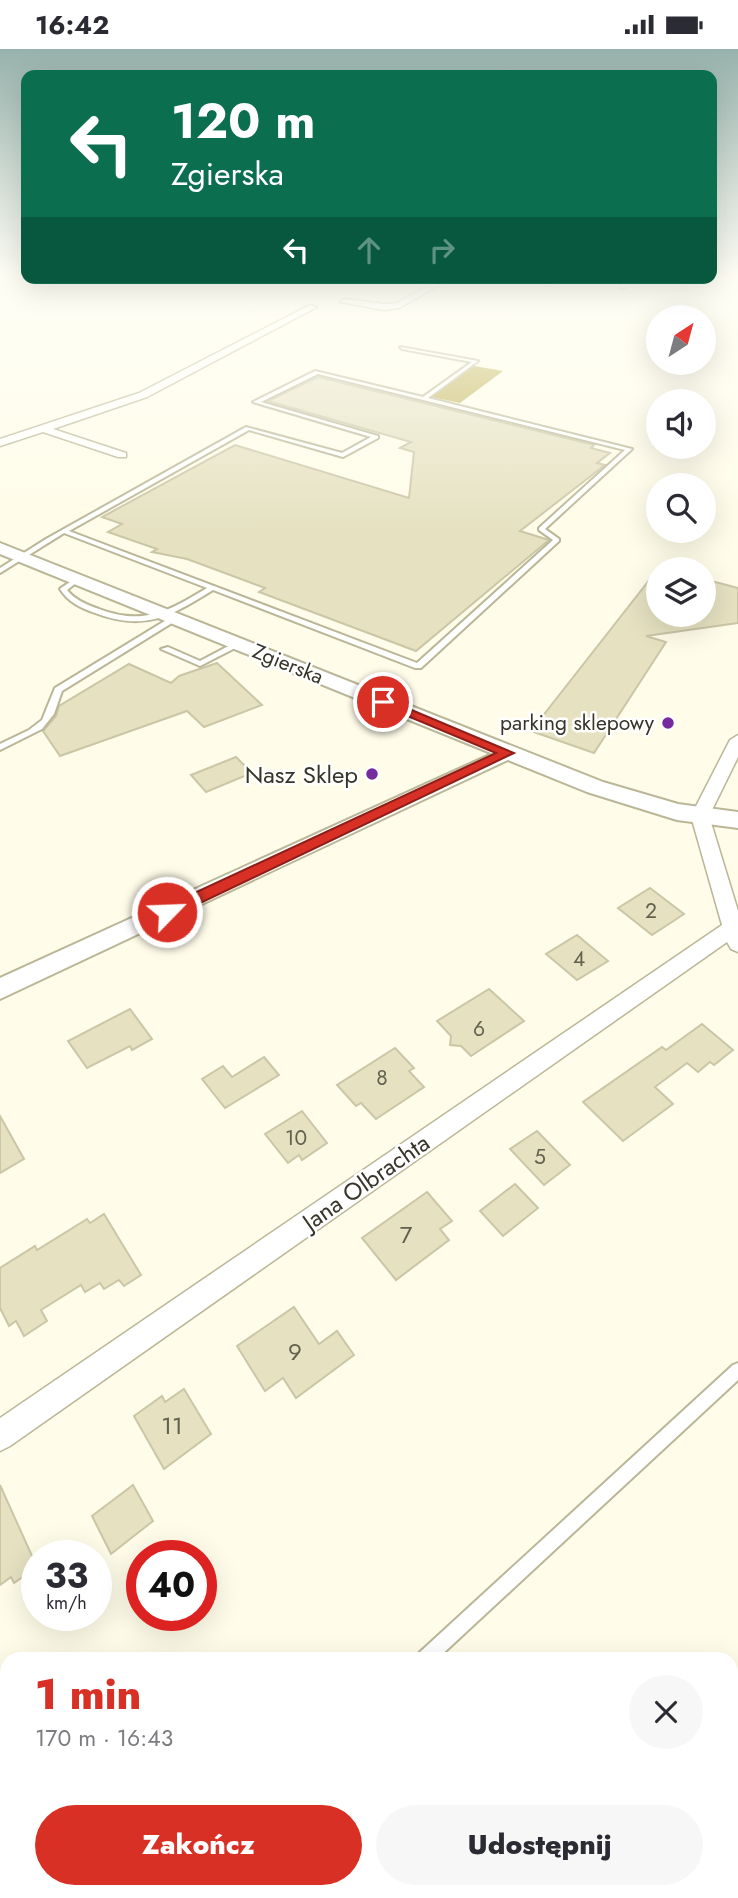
<!DOCTYPE html>
<html lang="pl">
<head>
<meta charset="utf-8">
<style>
	:root { --surface:#fff; --page:#f7f7f7; --text:#2b2b33; --muted:#7c7c81; --accent:#d93025 }
	body { margin:0; font-family:Jost,sans-serif; background:var(--page); color:var(--text); height:100vh; display:flex; flex-direction:column; font-size:26px; white-space:nowrap }
	* { box-sizing:border-box; margin:0 }
	p { font-size:23px; color:var(--muted) }
	.icon { flex:none; width:38px; height:38px; fill:none; stroke:currentColor; stroke-width:2; stroke-linecap:round; stroke-linejoin:round }
	.map { position:relative; flex:1; overflow:hidden }
	.panel { position:absolute; left:0px; top:1603px; width:738px; height:247px; display:flex; flex-direction:column; background:var(--surface); border-radius:21px 21px 0 0; box-shadow:0 7px 28px #0002 }
	.panel>* { flex:none }
	.hud { position:absolute; left:21px; top:21px; width:696px; height:214px; border-radius:14px; box-shadow:0 7px 28px #0002; background:#0b6e4f; color:#fff; overflow:hidden }
	.needle { width:46px; rotate:36deg }
	.controls { position:absolute; left:646px; top:256px; display:grid; gap:14px }
	.controls a { display:grid; place-items:center; width:70px; height:70px; border-radius:50%; background:var(--surface); box-shadow:0 7px 28px #0002; font-size:35px }
	.speed { position:absolute; left:21px; top:1491px; display:flex; gap:14px; font-size:35px; font-weight:700; text-align:center }
	.speed>* { display:grid; place-content:center; width:91px; height:91px; border-radius:50%; background:var(--surface); box-shadow:0 7px 28px #0002; line-height:1 }
	.speed small { font-size:18px; font-weight:400 }
	.speed .limit { border:10px solid #d22; background:#fff; color:#111 }
	.pin { position:absolute; display:grid; place-items:center; width:60px; height:60px; color:#fff; margin:-30px; border:4px solid #fff; border-radius:50%; box-shadow:0 2px 7px #0007 }
	.me { position:absolute; width:77px; margin:-38px; rotate:66deg; stroke-linejoin:round; filter:drop-shadow(0 0 5px #0008) }
	.turn { display:flex; align-items:center; gap:24px; height:147px; padding:0 35px; font-size:32px }
	.turn .icon { width:91px; height:91px; stroke-width:2.5 }
	.turn b { display:block; font-size:49px; line-height:60px }
	.lanes { display:flex; align-items:center; height:66px; padding:0 35px; background:#0003; justify-content:center; gap:35px; direction:ltr }
	.lanes .off { opacity:.35 }
	.round { display:grid; place-items:center; flex:none; width:74px; height:74px; border-radius:37px; background:var(--page) }
	.overview { display:flex; align-items:center; justify-content:space-between; height:119px; padding:0 35px }
	h1 { font-size:42px; font-weight:800; line-height:52px; color:var(--accent) }
	.cta { display:flex; gap:14px; margin-top:auto; padding:14px 35px }
	.cta a { flex:1; height:80px; border-radius:42px; background:var(--accent); color:#fff; font-size:28px; font-weight:800; line-height:80px; text-align:center }
	.cta a+a { background:var(--page); color:var(--text) }
	.status { display:flex; justify-content:space-between; align-items:center; height:49px; padding:0 35px; background:var(--surface); direction:ltr }
	.status svg { height:19px; fill:currentColor }
	.map>svg:first-child { display:block }
	.water { fill:#beaf51 }
	.lines { fill:none; stroke-linecap:round; stroke-linejoin:round }
	.stream { stroke:#beaf51; stroke-width:12 }
	.building { fill:#e5e1c1; stroke:#cac6a6; stroke-width:2 }
	.service-casing { stroke:#bab697; stroke-width:4 }
	.minor-casing { stroke:#bab697; stroke-width:3 }
	.tertiary-casing { stroke:#bab697; stroke-width:4 }
	.secondary-casing { stroke:#bab697; stroke-width:4 }
	.service { fill:#fff; fill-rule:evenodd }
	.minor { fill:#fff; fill-rule:evenodd }
	.tertiary { fill:#fff; fill-rule:evenodd }
	.secondary { fill:#fff; fill-rule:evenodd }
	.route { fill:#d93025; stroke:#8d1f18; stroke-width:2 }
	.poi-dot { fill:#752b9e; stroke:#fff; stroke-width:2.5 }
	.labels { text-anchor:middle; dominant-baseline:central; stroke-width:5; stroke-linejoin:round; paint-order:stroke }
	.far-street-label { font-size:21px; fill:#373529; stroke:#fff }
	.far-poi-label { font-size:21px; fill:#373529; stroke:#fff; text-anchor:end }
	.number-label { font-size:21px; fill:#62604f }
	.poi-label { font-size:24px; fill:#373529; stroke:#fff; text-anchor:end }
	.street-label { font-size:24px; fill:#373529; stroke:#fff }
	.near-number-label { font-size:24px; fill:#62604f }
</style>
</head>
<body>
<div class="status"><b>16:42</b><svg viewBox="0 0 49 12"><path d="M0 12V9h3v3zM5 12V6h3v6zM10 12V3h3v9zM15 12V0h3v12zM26 1h20v11H26zM47 4h2v5h-2z"/></svg></div>
<div class="map">
<svg width="738" height="1849" viewBox="0 0 738 1849">
	<rect width="100%" height="100%" fill="#fffce9"/>
	<polygon class="water" points="474,317 503,322 460,354 431,348"/>
	<g class="lines">
		<polyline class="stream" points="0,1831 9,1849"/>
	</g>
	<g class="building">
		<polygon points="318,328 594,396 591,399 610,404 597,414 605,416 520,482 549,491 416,602 259,543 265,539 187,510 152,503 157,500 108,483 122,475 102,468 235,396 409,449 414,403 400,399 411,393 268,352"/>
		<polygon points="658,520 658,565 704,565 704,530 738,539 738,574 646,587 666,593 594,704 531,682"/>
		<polygon points="217,614 262,656 204,678 187,662 60,707 43,682 56,667 59,657 129,615 171,634 179,627"/>
		<polygon points="236,708 252,724 206,743 191,726"/>
		<polygon points="650,839 684,865 652,886 618,859"/>
		<polygon points="577,886 608,912 577,931 546,905"/>
		<polygon points="489,940 524,972 471,1007 461,997 450,996 451,987 437,972"/>
		<polygon points="130,960 152,990 132,1001 130,997 87,1019 68,992"/>
		<polygon points="702,975 733,1001 714,1016 710,1013 698,1023 687,1014 655,1038 673,1055 623,1092 583,1053 662,998 666,1001"/>
		<polygon points="395,999 414,1019 409,1022 424,1038 376,1070 361,1054 356,1057 337,1036"/>
		<polygon points="264,1008 279,1026 225,1059 202,1030 223,1017 232,1028"/>
		<polygon points="302,1062 327,1094 302,1111 299,1106 288,1114 265,1085"/>
		<polygon points="0,1067 24,1110 0,1124"/>
		<polygon points="537,1082 570,1116 544,1136 510,1100"/>
		<polygon points="515,1135 538,1159 503,1187 480,1162"/>
		<polygon points="427,1143 452,1172 440,1180 449,1191 396,1231 362,1189"/>
		<polygon points="104,1165 141,1226 124,1237 119,1231 104,1240 100,1234 85,1243 81,1236 41,1261 47,1272 24,1287 16,1272 9,1277 0,1259 0,1219 35,1197 37,1201 87,1170 90,1174"/>
		<polygon points="294,1258 319,1295 337,1282 354,1306 296,1349 283,1329 265,1342 237,1297"/>
		<polygon points="184,1340 211,1385 164,1420 134,1367 162,1347 165,1353"/>
		<polygon points="0,1436 37,1518 14,1534 11,1528 0,1536"/>
		<polygon points="133,1436 153,1472 111,1505 92,1467"/>
	</g>
	<g class="lines">
		<g class="service-casing">
			<g id="service">
				<path d="M400 298 478 312 428 349 632 400 545 480 559 490V492L421 619H415L213 541C171 567 145 583 95 564 81 559 68 553 60 540L61 539 76 529H80V531L67 541C75 551 87 556 99 560 144 577 169 562 207 539L64 484 0 524V519L46 490 246 378 342 404 371 388 253 353 315 322 423 348 472 313 402 300ZM318 325 625 401 539 479V481L553 491 417 614 69 482 249 381 343 408 378 389V387L261 353Z"/>
				<polygon points="173,567 180,569 62,642 54,665 42,680 0,701 0,695 29,681 42,671 55,639"/>
				<polygon points="236,593 243,595 200,617 161,600 168,598 200,612"/>
				<polygon points="738,1314 738,1331 437,1610 417,1610 419,1604 733,1316"/>
				<polygon points="160,1843 184,1843 181,1849 157,1849"/>
			</g>
		</g>
		<g class="minor-casing">
			<g id="minor">
				<polygon points="442,229 452,229 399,259 384,261 340,253 344,250 384,255 397,254"/>
				<polygon points="551,229 560,229 553,236 547,236"/>
				<polygon points="628,229 637,229 626,239 620,239 620,235"/>
				<polygon points="310,256 317,258 147,348 53,380 126,404 126,408 118,408 43,383 0,397 0,390 139,344"/>
				<polygon points="738,686 738,708 709,767 738,862 738,903 731,900 727,893 10,1397 0,1402 0,1369 722,876 691,767 730,691"/>
			</g>
		</g>
		<g class="tertiary-casing">
			<polygon id="tertiary" points="507,698 514,700 517,704 514,708 0,950 0,929"/>
		</g>
		<g class="secondary-casing">
			<polygon id="secondary" points="0,494 603,733 678,755 738,763 738,779 677,771 587,743 0,505"/>
		</g>
		<use href="#service" class="service"/>
		<use href="#minor" class="minor"/>
		<use href="#tertiary" class="tertiary"/>
		<use href="#secondary" class="secondary"/>
	</g>
	<linearGradient id="sky" x2="0" y2="1"><stop stop-color="#97b2ac"/><stop offset="0.47" stop-color="#fffef5"/><stop offset="1" stop-color="#fffef5" stop-opacity="0"/></linearGradient>
	<rect width="738" height="484" fill="url(#sky)"/>
	<polygon class="route" points="383,649 514,704 173,867 162,867 160,863 162,859 496,704 379,655 379,650"/>
	<g class="poi-dot">
		<circle cx="668" cy="674" r="7"/>
		<circle cx="372" cy="725" r="7"/>
	</g>
	<g class="labels">
		<g class="far-street-label">
			<text transform="translate(288 615) rotate(22)">Zgierska</text>
		</g>
		<g class="far-poi-label">
			<text x="654" y="674">parking sklepowy</text>
		</g>
		<g class="number-label">
			<text x="651" y="862">2</text>
			<text x="579" y="910">4</text>
			<text x="479" y="980">6</text>
			<text x="382" y="1029">8</text>
			<text x="296" y="1089">10</text>
			<text x="540" y="1108">5</text>
		</g>
		<g class="poi-label">
			<text x="358" y="725">Nasz Sklep</text>
		</g>
		<g class="street-label">
			<text transform="translate(366 1133) rotate(-35)">Jana Olbrachta</text>
		</g>
		<g class="near-number-label">
			<text x="406" y="1185">7</text>
			<text x="295" y="1302">9</text>
			<text x="172" y="1376">11</text>
		</g>
	</g>
</svg>
<div class="controls">
<a><svg class="needle" viewBox="-14 -14 28 28"><path d="M0-13l5 13h-10z" fill="#e53935"/><path d="M0 13l5-13h-10z" fill="#7c7c81"/></svg></a>
<a><svg class="icon" aria-label="sound" viewBox="0 0 24 24"><path d="M4 9h4l5-4v14l-5-4H4zM17 9q2 3 0 6"/></svg></a>
<a><svg class="icon" aria-label="search" viewBox="0 0 24 24"><circle cx="10" cy="10" r="6"/><path d="M15 15l6 6"/></svg></a>
<a><svg class="icon" aria-label="layers" viewBox="0 0 24 24"><path d="M12 4l9 5-9 5-9-5zM3 14l9 5 9-5"/></svg></a>
</div>
<div class="speed"><div>33<small>km/h</small></div><div class="limit">40</div></div>
<div class="pin" style="left:383px;top:653px;background:#d93025"><svg class="icon" aria-label="arrive" viewBox="0 0 24 24"><path d="M6 21V4h12l-3 4 3 4H6"/></svg></div>
<svg class="me" style="left:167px;top:863px" viewBox="-20 -20 40 40"><circle r="17" fill="#d93025" stroke="#fff" stroke-width="3"/><path d="M0-11L8 9 0 5-8 9z" fill="#fff"/></svg>
<div class="hud">
<div class="turn"><svg class="icon" aria-label="left" viewBox="0 0 24 24"><path d="M17 20v-9H6M10 6l-5 5 5 5"/></svg><div><b>120 m</b>Zgierska</div></div>
<div class="lanes"><svg class="icon" aria-label="left" viewBox="0 0 24 24"><path d="M17 20v-9H6M10 6l-5 5 5 5"/></svg><svg class="icon off" aria-label="ahead" viewBox="0 0 24 24"><path d="M12 20V5M6 11l6-6 6 6"/></svg><svg class="icon off" aria-label="right" viewBox="0 0 24 24"><path d="M7 20v-9h11M14 6l5 5-5 5"/></svg></div>
</div>
<section class="panel">
<div class="overview"><div><h1>1 min</h1><p>170 m · 16:43</p></div><a class="round"><svg class="icon" aria-label="close" viewBox="0 0 24 24"><path d="M6 6l12 12M18 6L6 18"/></svg></a></div>
<div class="cta"><a>Zakończ</a><a>Udostępnij</a></div>
</section>
</div>
</body>
</html>
